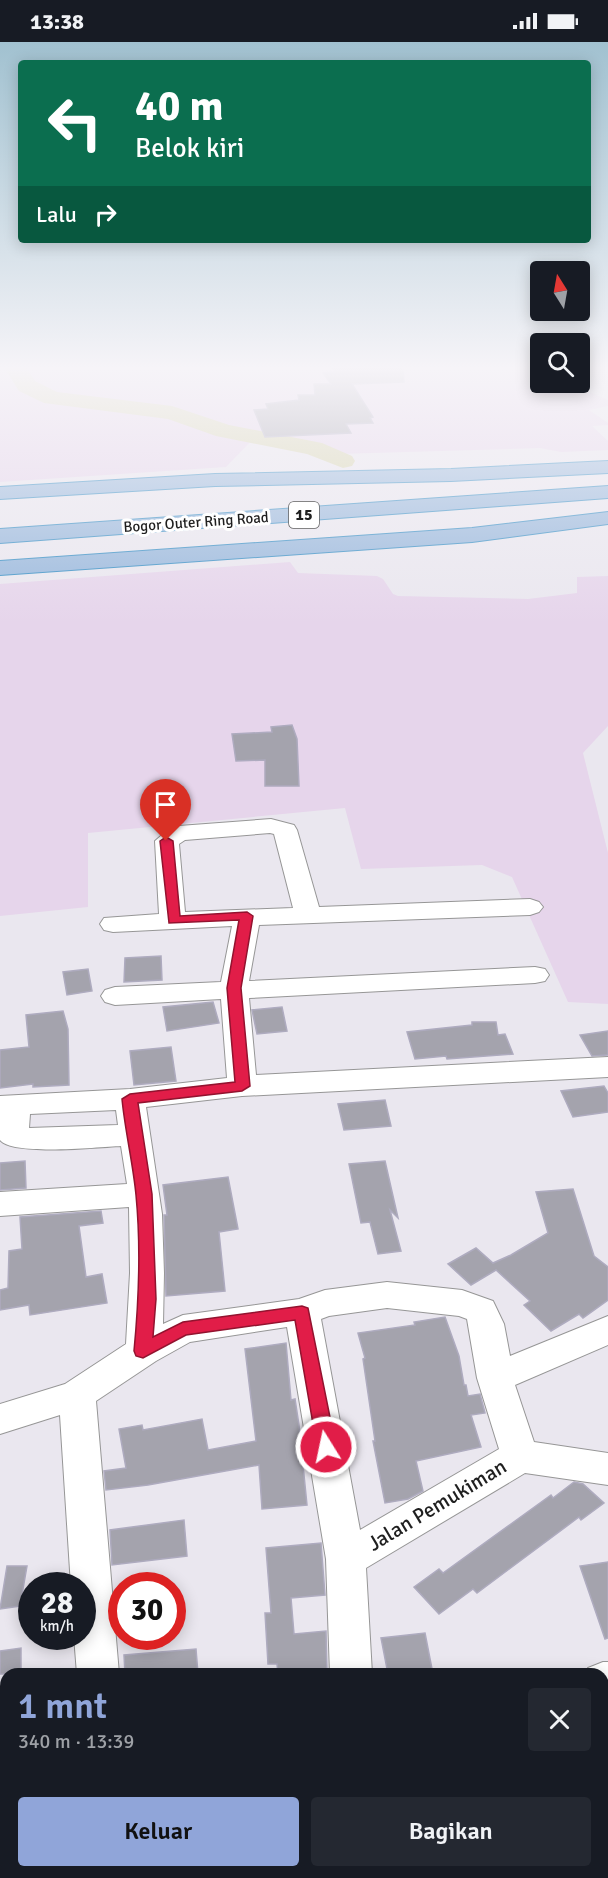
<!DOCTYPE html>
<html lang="id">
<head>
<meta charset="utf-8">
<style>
	:root { --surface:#171b24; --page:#242831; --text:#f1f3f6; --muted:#9ea1a6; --accent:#90a5d9 }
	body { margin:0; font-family:Signika,sans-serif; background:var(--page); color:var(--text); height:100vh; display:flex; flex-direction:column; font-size:22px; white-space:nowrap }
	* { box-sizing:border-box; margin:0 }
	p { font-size:20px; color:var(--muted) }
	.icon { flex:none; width:33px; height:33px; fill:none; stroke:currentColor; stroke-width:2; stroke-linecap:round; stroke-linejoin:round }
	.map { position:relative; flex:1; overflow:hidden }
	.side { position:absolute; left:0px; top:1626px; width:609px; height:210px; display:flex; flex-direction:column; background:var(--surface); border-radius:18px 18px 0 0; box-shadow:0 3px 15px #0003 }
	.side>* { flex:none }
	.banner { position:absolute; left:18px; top:18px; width:573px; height:183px; border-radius:6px; box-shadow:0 3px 15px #0003; background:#0b6e4f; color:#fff; overflow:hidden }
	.needle { width:39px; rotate:349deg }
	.fabs { position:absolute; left:530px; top:219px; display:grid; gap:12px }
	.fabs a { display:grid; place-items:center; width:60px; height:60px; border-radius:6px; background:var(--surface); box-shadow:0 3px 15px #0003; font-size:30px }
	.speed { position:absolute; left:18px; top:1530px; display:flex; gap:12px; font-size:30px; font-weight:700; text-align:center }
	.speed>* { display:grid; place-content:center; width:78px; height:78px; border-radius:50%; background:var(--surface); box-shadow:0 3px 15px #0003; line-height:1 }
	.speed small { font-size:15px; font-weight:400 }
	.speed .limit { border:9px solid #d22; background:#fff; color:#111 }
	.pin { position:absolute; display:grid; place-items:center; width:51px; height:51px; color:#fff; margin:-62px -26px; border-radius:50% 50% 50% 0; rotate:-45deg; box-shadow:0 0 6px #0007 }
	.pin .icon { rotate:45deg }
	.me { position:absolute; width:66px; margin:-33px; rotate:350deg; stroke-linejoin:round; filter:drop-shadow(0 0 4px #0008) }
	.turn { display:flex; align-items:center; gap:21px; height:126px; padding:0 18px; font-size:27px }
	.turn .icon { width:78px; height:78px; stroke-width:2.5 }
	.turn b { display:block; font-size:42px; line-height:51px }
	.then { display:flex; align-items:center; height:57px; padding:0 18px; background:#0003; gap:12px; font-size:22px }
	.round { display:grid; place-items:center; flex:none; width:63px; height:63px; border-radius:6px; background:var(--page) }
	.head { display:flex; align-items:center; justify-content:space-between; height:102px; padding:0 18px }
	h1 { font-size:36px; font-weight:600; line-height:45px; color:var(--accent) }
	.cta { display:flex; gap:12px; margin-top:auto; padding:12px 18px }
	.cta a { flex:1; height:69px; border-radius:6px; background:var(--accent); color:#111; font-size:24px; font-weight:600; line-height:69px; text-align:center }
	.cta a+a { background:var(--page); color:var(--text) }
	.status { display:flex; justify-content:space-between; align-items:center; height:42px; padding:0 30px; background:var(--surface); direction:ltr }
	.status svg { height:16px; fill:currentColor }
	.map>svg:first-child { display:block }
	.farmland { fill:#e6d5eb }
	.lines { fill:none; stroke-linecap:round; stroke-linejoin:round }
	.river { fill:#d7d5ad; fill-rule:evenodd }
	.building { fill:#a4a3ad; stroke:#aeabbf; stroke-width:1.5 }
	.minor-casing { stroke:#969696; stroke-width:2 }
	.motorway-casing { stroke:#3c91c5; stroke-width:2 }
	.minor { fill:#fff; fill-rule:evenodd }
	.motorway { fill:#99b8dc; fill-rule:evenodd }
	.route { fill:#e11d48; stroke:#92132f; stroke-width:1.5 }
	.labels { text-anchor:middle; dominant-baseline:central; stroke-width:6; stroke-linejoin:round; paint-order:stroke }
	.far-street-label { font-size:15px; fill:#1f1f1f; stroke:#fff }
	.shield { fill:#fff; stroke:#626262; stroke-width:1.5 }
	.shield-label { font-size:16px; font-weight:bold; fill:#1f1f1f }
	.near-street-label { font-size:21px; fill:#1f1f1f; stroke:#fff }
</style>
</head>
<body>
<div class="status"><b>13:38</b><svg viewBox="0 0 49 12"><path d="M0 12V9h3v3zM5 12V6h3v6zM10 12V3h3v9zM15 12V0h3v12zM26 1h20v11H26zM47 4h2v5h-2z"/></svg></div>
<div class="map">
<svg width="608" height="1836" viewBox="0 0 608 1836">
	<rect width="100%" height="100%" fill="#eae7ef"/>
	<g class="farmland">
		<polygon points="0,325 533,325 540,328 540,340 568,341 608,358 608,364 589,368 608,381 608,383 592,384 608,399 608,408 561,410 540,406 337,412 321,406 255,395 226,425 0,440"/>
		<polygon points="290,520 298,531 377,534 383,537 393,552 398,554 528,557 577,551 577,535 608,534 608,684 583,711 608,811 608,962 568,960 512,835 482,823 361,827 345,766 88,791 88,865 0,874 0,542"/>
	</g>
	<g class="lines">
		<polygon class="river" points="4,325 26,325 35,339 57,350 172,364 229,383 322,401 352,414 355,419 352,424 343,426 307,412 216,394 168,377 44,361 19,349"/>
	</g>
	<g class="building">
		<polygon points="332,325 403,325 404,340 352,342 373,375 370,376 373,381 346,382 351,391 265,395 254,368 268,367 266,362 299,358 298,353 315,353 314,342 331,342 323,331 335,330"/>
		<polygon points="292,683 297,697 299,744 265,744 265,718 236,719 232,692 272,690 271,685"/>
		<polygon points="161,914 162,938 124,940 125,916"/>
		<polygon points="88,927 92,949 67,953 63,930"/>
		<polygon points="213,960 219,981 167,989 163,965"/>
		<polygon points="282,965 287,989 257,992 252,968"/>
		<polygon points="63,969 68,987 69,1043 33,1045 33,1042 0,1046 0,1008 29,1005 26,973"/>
		<polygon points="472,980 496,980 498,993 505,992 513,1012 447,1017 446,1014 415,1017 407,990 472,983"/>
		<polygon points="608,989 608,1013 592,1014 580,993"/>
		<polygon points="171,1005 176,1039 134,1043 130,1009"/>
		<polygon points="604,1044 608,1051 608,1070 573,1075 561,1049"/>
		<polygon points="385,1058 391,1084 344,1088 338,1062"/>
		<polygon points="25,1119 26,1146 0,1148 0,1121"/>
		<polygon points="385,1119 398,1176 390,1168 401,1209 378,1212 370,1180 361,1181 349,1122"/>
		<polygon points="228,1135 238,1187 219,1190 225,1249 166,1254 164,1173 167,1173 163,1143"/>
		<polygon points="573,1147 594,1214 608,1225 608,1258 583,1276 579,1272 551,1289 524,1263 530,1259 496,1228 471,1243 448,1222 476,1206 493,1221 511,1213 548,1191 536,1150"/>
		<polygon points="101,1169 103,1181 79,1184 86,1235 102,1232 107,1261 30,1273 29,1263 0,1268 0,1248 8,1246 9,1209 22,1207 20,1175"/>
		<polygon points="445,1275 459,1314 464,1343 466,1343 468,1354 480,1352 485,1371 471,1373 481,1405 416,1419 423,1449 408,1457 385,1461 373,1399 375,1399 363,1317 365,1316 358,1291 415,1283 414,1280"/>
		<polygon points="286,1301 291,1358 295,1357 299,1383 307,1463 262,1467 259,1423 148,1443 106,1448 104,1429 126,1426 119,1387 142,1383 143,1388 202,1377 208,1408 256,1399 245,1307"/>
		<polygon points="574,1440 583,1442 604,1461 581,1478 579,1475 477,1551 473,1547 439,1572 414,1545 439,1527 443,1531 551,1453 553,1456"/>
		<polygon points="184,1478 187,1514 112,1523 110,1488"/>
		<polygon points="321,1501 325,1553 291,1556 294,1592 326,1589 327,1632 278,1632 277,1622 268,1622 265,1571 271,1571 266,1506"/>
		<polygon points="608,1520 608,1596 605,1597 580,1524"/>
		<polygon points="7,1524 27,1524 20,1564 0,1567"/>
		<polygon points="425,1591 433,1632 388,1632 381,1596"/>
		<polygon points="21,1606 21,1632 0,1632 0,1609"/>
		<polygon points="196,1607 198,1632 125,1632 124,1613"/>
	</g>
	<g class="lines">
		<g class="minor-casing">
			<g id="minor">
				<path d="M271 777 294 783 297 788 319 865 530 857 539 860 543 865 539 870 530 873 259 883 249 939 535 925 545 927 549 933 545 939 535 941 249 956 256 1033 608 1015V1035L242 1054 146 1065 162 1172 164 1231 163 1282 183 1273 299 1257 325 1248 387 1240 462 1248 493 1259 504 1282 510 1314 608 1274V1303L515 1343 534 1400 608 1411V1443L525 1431 366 1526 372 1632H330L326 1517 287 1285 190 1300 156 1319 96 1359 119 1632H77L74 1594H82V1544H71L60 1373 0 1392V1362L65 1342 126 1302 130 1231 129 1165 0 1174V1150L127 1142 121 1104C99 1105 12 1114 0 1098V1054L130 1047 227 1036 221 957 115 963 105 960 101 954 105 948 115 945 221 940 232 884 113 890 104 888 100 882 104 876 159 872 155 799 170 786 179 784ZM270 791 274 792 293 866 185 870 179 802 185 798ZM116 1068 118 1083 29 1086 30 1072ZM387 1266 459 1274 467 1277 477 1336 499 1407 360 1488 321 1277 329 1274Z"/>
				<polygon points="603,1620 608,1620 608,1660 603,1660 603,1632 585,1632 588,1626"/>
				<polygon points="603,1811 608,1813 608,1836 571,1836 569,1830 603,1830"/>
				<rect x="93" y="1830" width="46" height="6"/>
			</g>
		</g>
		<g class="motorway-casing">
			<g id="motorway">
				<polygon points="608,419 608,431 451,439 215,444 0,457 0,445 215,432 451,427"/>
				<polygon points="608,444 608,456 0,501 0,487"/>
				<polygon points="608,470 608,482 472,500 0,533 0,519 472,486"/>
			</g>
		</g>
		<use href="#minor" class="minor"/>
		<use href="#motorway" class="motorway"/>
	</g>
	<linearGradient id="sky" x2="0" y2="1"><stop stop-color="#a1c1d0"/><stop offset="0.56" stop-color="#f6f4f8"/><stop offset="1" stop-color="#f6f4f8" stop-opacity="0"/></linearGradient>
	<rect width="608" height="582" fill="url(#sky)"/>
	<path class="route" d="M166 795 173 799 180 874 247 870 253 874 241 946 250 1044 242 1049 138 1061 152 1152 156 1257 153 1295 183 1280 302 1264 308 1266 336 1405 333 1411 326 1413 320 1411 317 1405 295 1278 186 1293 143 1316 136 1314 134 1309C139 1257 141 1205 136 1153 133 1121 125 1089 122 1057L130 1052 235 1040 227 946 239 878 169 881 160 799Z"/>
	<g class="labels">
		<g class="far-street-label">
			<text transform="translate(196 480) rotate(-4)">Bogor Outer Ring Road</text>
		</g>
		<rect class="shield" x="289" y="460" width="30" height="26" rx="4.5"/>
		<g class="shield-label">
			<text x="304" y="473">15</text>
		</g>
		<g class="near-street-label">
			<text transform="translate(437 1463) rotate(-31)">Jalan Pemukiman</text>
		</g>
	</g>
</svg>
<div class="fabs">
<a><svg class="needle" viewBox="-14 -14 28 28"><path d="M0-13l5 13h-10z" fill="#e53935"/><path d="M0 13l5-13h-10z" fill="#9ea1a6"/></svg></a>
<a><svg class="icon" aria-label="search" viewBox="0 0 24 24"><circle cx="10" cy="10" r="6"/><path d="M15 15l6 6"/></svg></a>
</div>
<div class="speed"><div>28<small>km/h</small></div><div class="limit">30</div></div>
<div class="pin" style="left:166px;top:799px;background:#d93025"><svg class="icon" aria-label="arrive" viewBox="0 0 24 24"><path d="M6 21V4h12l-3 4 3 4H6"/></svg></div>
<svg class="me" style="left:326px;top:1405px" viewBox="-20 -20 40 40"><circle r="17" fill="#e11d48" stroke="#fff" stroke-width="3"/><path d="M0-11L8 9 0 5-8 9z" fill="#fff"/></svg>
<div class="banner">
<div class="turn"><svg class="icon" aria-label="left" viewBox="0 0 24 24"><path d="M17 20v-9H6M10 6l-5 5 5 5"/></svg><div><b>40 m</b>Belok kiri</div></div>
<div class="then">Lalu<svg class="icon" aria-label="right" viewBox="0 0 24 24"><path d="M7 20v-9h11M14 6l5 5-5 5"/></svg></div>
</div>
<section class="side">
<div class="head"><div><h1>1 mnt</h1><p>340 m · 13:39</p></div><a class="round"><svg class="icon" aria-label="close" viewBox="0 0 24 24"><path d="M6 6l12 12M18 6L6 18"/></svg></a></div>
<div class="cta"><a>Keluar</a><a>Bagikan</a></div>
</section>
</div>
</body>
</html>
